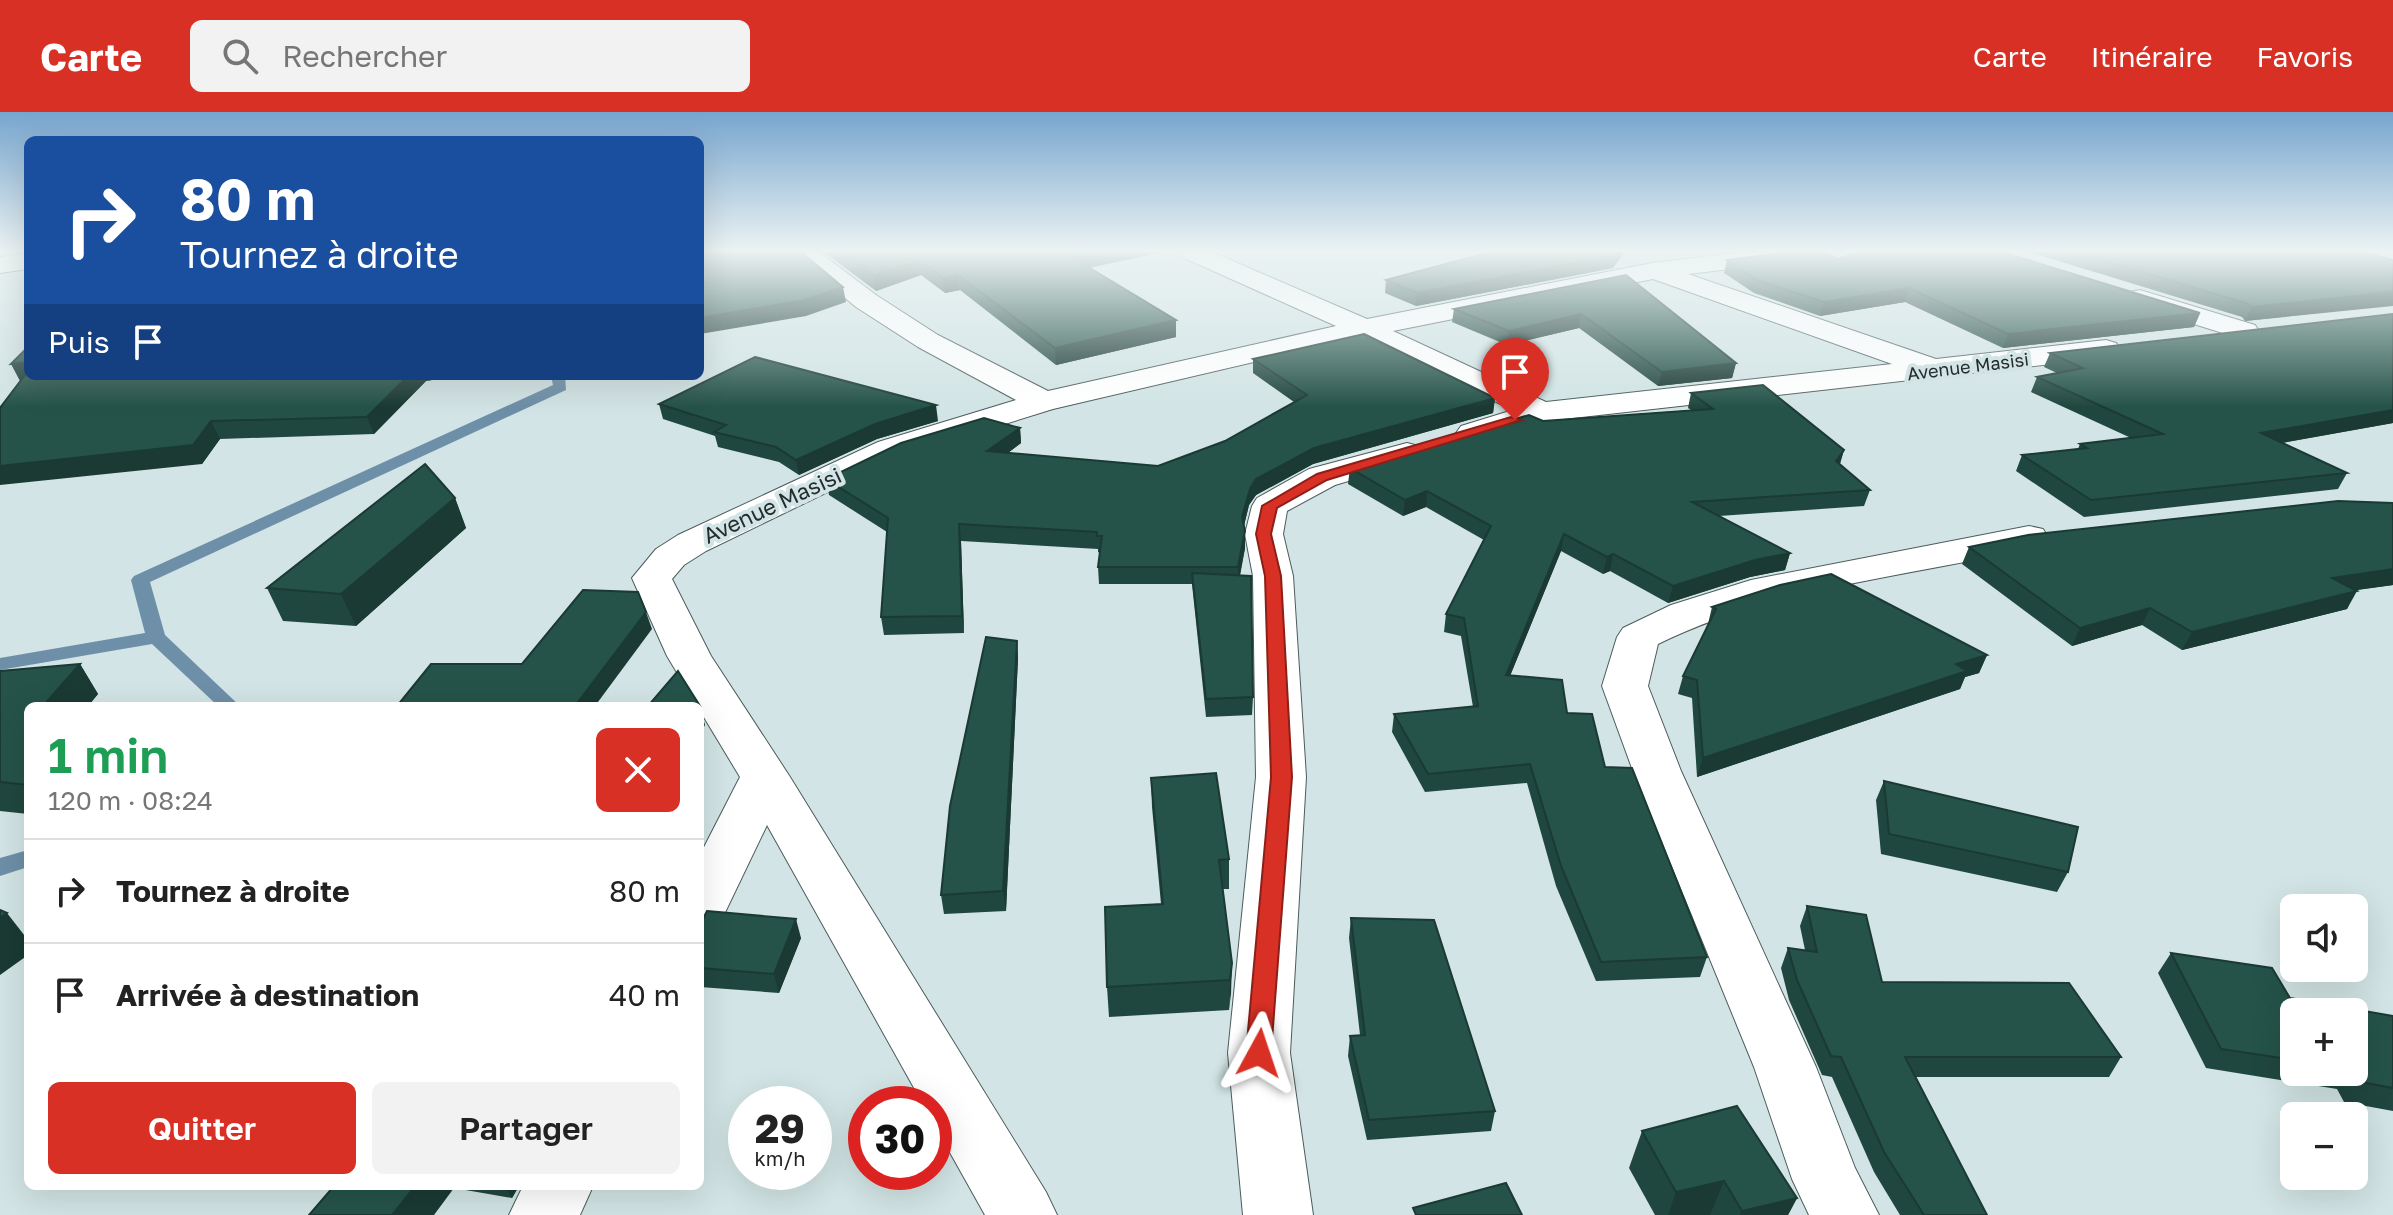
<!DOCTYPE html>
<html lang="fr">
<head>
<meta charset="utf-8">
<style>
	:root { --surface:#fff; --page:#f2f2f2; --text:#222; --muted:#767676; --line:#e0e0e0; --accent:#d93025 }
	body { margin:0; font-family:"Golos Text",sans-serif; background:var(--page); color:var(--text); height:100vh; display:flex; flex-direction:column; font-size:30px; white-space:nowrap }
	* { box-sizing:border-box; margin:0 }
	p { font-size:26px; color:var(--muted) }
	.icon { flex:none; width:44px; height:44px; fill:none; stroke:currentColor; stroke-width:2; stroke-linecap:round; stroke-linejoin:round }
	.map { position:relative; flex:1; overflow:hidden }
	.drawer { position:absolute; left:24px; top:590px; width:680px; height:488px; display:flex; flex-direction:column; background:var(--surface); border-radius:12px; box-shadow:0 8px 32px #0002 }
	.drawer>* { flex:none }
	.hud { position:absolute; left:24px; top:24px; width:680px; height:244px; border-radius:12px; box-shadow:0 8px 32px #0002; background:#1a4fa0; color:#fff; overflow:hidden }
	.fabs { position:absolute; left:2280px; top:782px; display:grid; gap:16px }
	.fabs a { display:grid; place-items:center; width:88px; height:88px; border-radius:12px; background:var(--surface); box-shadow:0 8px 32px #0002; font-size:40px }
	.speed { position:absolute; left:728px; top:974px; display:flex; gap:16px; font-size:40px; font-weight:700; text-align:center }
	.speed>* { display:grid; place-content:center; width:104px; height:104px; border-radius:50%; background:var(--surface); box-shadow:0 8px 32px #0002; line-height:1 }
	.speed small { font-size:20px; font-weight:400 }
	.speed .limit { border:12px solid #d22; background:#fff; color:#111 }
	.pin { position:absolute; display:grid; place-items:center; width:68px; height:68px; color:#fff; margin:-82px -34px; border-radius:50% 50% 50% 0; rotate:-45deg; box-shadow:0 0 8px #0007 }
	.pin .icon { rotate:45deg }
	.me { position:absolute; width:88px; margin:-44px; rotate:5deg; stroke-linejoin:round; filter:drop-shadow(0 0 6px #0008) }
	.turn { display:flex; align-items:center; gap:28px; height:168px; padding:0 24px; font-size:36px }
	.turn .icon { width:104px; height:104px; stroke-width:2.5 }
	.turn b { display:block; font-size:56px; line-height:68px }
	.then { display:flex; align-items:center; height:76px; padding:0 24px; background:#0003; gap:16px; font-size:30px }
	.round { display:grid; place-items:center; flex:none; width:84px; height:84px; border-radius:12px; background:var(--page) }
	.overview { display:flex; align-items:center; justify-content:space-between; height:136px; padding:0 24px }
	h1 { font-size:48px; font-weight:600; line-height:60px; color:#1e9e55 }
	.action { display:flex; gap:16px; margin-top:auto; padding:16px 24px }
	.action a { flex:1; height:92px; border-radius:12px; background:var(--accent); color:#fff; font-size:32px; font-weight:600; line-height:92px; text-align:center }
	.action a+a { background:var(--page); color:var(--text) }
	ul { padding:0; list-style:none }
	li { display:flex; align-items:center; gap:24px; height:104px; padding:0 24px; border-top:2px solid var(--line) }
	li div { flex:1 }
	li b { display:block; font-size:30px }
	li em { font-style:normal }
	header { display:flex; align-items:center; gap:48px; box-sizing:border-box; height:112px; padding:0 40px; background:var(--accent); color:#fff }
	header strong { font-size:38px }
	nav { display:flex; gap:44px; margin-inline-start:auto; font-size:28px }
	.search { width:560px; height:72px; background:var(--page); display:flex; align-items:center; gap:20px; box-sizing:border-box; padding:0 28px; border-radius:12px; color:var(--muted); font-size:30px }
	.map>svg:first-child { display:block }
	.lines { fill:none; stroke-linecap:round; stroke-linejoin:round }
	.stream { fill:#6e8fa8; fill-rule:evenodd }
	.street-casing { stroke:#4c5c5d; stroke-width:2 }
	.secondary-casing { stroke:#4c5c5d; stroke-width:2 }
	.street { fill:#fff; fill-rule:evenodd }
	.secondary { fill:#fff; fill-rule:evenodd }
	.wall { fill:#20473f; fill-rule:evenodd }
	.shaded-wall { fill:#1a3a33 }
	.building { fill:#255349; stroke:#1a3a33; stroke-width:2 }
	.route { fill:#d93025; stroke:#8d1f18; stroke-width:2 }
	.labels { text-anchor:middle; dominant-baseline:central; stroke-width:8; stroke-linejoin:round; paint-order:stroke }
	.far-street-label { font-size:18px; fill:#252c2c; stroke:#d2e4e5 }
	.street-label { font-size:22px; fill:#252c2c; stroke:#d2e4e5 }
</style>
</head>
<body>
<header>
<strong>Carte</strong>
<div class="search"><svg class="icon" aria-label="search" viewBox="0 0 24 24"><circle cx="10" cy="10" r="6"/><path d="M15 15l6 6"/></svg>Rechercher</div>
<nav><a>Carte</a><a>Itinéraire</a><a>Favoris</a></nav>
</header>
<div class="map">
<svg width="2393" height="1103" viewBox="0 0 2393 1103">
	<rect width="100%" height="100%" fill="#d2e4e5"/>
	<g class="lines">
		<g class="stream">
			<polygon points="551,264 565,264 566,278 150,470 165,523 240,594 218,594 152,532 0,558 0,546 145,521 131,468 134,464 553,273"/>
			<polygon points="28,738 28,755 0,764 0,746"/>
		</g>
		<g class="street-casing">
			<g id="street">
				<path d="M790 140H819L876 183 938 223 1048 279 1336 214 1182 145 1178 140H1212L1367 207 1652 151 1745 140H1821L1817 145 1808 148 1688 162 1936 247 2106 228 2116 231 2121 237 2116 243 2106 246 1546 309 1473 331 1461 328 1456 321 1461 314 1513 298 1361 225 1053 297 902 344 706 439 684 453 672 467 711 544 790 665 1046 1080 1057 1103H985L934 1012V992H923L767 713 720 811 700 817V743L740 665 667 544 632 466 656 437 678 423 878 330 1016 288 918 235 856 195ZM1653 167 1892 252 1546 290 1393 219Z"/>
				<polygon points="2140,178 2255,213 2259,219 2255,225 2245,228 2130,192 2126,186 2130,180"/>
				<polygon points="1407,331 1419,334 1424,341 1419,348 1335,373 1287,399 1283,422 1293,464 1306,665 1290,941 1313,1103 1243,1103 1228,941 1256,665 1253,464 1245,422 1252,394 1257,386 1309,357"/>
				<path d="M2029 414 2043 417 2048 425 2043 433C1914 465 1778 473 1658 532L1648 574 1681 659 1816 955 1855 1056 1879 1103H1809L1792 1067 1754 955 1633 659 1602 574 1617 525 1623 516 1671 493 1751 468Z"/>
				<polygon points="523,1074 593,1074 580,1103 509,1103"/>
			</g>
		</g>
		<g class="secondary-casing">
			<polygon id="secondary" points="28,141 28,157 0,161 0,145"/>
		</g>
		<use href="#street" class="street"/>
		<use href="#secondary" class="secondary"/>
	</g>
	<g class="wall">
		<polygon points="824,140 1163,140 1089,156 1176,208 1176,225 1056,253 960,178 945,181 921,163 876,179"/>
		<polygon points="2029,140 2365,140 2393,148 2393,194 2245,209 2242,205"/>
		<polygon points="1837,147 2200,201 2194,215 2003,236 1905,190 1820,204 1754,181 1724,161 1727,148"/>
		<polygon points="1613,156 1416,194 1385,181 1386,168"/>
		<polygon points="1626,163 1736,251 1732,266 1658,274 1579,216 1507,233 1452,210 1454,197"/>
		<polygon points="2393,202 2393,311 2282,331 2347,361 2338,377 2084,405 2016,359 2022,343 2078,337 2080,332 2131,326 2031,280 2037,265 2057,261 2044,255 2050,241"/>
		<polygon points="1253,247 1495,286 1493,301 1313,352 1256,383 1249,393 1244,414 1245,436 1240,464 1253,585 1252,603 1206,605 1192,472 1099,472 1098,455 1100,441 1098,440 1098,437 961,429 964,521 884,523 881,505 887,420 829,383 826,367 1020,316 1021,331 1008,341 1158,354 1225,329 1294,290 1253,261"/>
		<polygon points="28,264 456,264 426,269 374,322 220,327 202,352"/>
		<polygon points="1691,281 1844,338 1840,352 1870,378 1864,394 1719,404 1790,441 1785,458 1750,465 1668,491 1610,459 1603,462 1561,439 1510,564 1567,601 1605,655 1707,845 1700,865 1596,869 1556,774 1527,671 1425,680 1392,620 1394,602 1473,595 1461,524 1444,520 1446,502 1484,428 1426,395 1403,404 1348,372 1350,356 1543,309 1691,298 1688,296"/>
		<polygon points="659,292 938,309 877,327 799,363 779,350 718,335 715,324 663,307"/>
		<polygon points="455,386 466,416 356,514 283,509 267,476"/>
		<polygon points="2393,391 2393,473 2355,478 2347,497 2182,538 2142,513 2072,534 1962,452 1969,435"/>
		<polygon points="1712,495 1987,543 1979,561 1965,565 1960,577 1697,665 1692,586 1678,582 1683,564 1708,512"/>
		<polygon points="1017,529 1018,546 1006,799 944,802 941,783"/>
		<polygon points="80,552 98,582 88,594 28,594 28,702 0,699 0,559"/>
		<polygon points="1151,666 1229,747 1229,777 1223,777 1232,851 1229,898 1109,905 1107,875 1161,792 1152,695"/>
		<polygon points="1884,669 2068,760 2057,780 1881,742 1876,688"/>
		<polygon points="1807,794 1882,870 2121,945 2109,965 1916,965 1987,1103 1900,1103 1874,1060 1832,965 1822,963 1789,888 1781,856 1788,836 1805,838 1800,814"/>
		<polygon points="1351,806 1495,999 1491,1019 1367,1028 1348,944 1350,924 1360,923 1349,826"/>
		<polygon points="700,813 801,826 779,881 700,875"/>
		<path d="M2171 841 2290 886 2393 904V999L2344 990 2337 977 2206 956 2158 861ZM2294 900H2354V960H2294Z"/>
		<polygon points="1642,1019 1797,1086 1788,1103 1655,1103 1629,1056"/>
		<polygon points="334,1074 519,1074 512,1086 454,1076"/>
	</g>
	<g class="shaded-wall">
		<polygon points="1091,140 1163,140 1071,159 1070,144"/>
		<polygon points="1618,140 1625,140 1613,156 1416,194 1417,181"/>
		<polygon points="919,148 921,163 876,179 874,164"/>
		<polygon points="958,163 960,178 945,181 943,166"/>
		<polygon points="843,175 846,190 806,204 700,222 700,206"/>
		<polygon points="1909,176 1905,190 1820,204 1824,190"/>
		<polygon points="2393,180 2393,193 2245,209 2252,195"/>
		<polygon points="2200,201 2194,215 2003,236 2008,222"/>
		<polygon points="1581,202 1579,216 1507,233 1509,219"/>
		<polygon points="1176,208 1176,225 1056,253 1055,236"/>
		<polygon points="28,250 28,264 20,269 11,252"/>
		<polygon points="1736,251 1732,266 1658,274 1662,260"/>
		<polygon points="408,264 456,264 426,269 374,322 367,305"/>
		<polygon points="1495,286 1493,301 1313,352 1256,383 1249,393 1242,421 1242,405 1250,377 1256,367 1314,336"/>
		<polygon points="936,293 938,309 877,327 799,363 796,348 875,312"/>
		<polygon points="2393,298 2393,311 2253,336 2261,321"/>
		<polygon points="211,309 220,327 202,352 0,373 0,354"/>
		<polygon points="1020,316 1021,331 989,355 987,339"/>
		<polygon points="1844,338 1839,354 1836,349"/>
		<polygon points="1427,379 1426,395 1403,404 1405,388"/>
		<polygon points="455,386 466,416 356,514 341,482"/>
		<polygon points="959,412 961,429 964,521 962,504"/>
		<polygon points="1245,419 1245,436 1238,472 1238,455"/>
		<polygon points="1564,422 1561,439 1503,581 1506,563"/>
		<polygon points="1790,441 1785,458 1750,465 1668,491 1673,474 1755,448"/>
		<polygon points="1613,442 1610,459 1603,462 1607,445"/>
		<polygon points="2393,457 2393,473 2322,483 2332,466"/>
		<polygon points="2357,479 2347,497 2182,538 2192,520"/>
		<polygon points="2150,496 2142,513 2072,534 2080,516"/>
		<polygon points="646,500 652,517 595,594 575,594"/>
		<polygon points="1017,529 1018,546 1006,799 1003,779"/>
		<polygon points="1987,543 1979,561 1965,565 1960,577 1697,665 1703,646 1956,552"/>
		<polygon points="80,552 98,582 88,594 43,594"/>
		<polygon points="700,595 705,613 700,622"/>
		<polygon points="7,801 28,828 28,843 0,863 0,806"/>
		<polygon points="796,807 801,826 779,881 774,862"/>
		<polygon points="1232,851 1231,882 1229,898 1230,868"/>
		<polygon points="1724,1069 1710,1103 1668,1103 1676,1080"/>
		<polygon points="415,1074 453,1074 454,1076 434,1103 392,1103"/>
		<polygon points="505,1074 519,1074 512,1086"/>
		<polygon points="1797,1086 1788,1103 1740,1103 1742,1099"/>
	</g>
	<g class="building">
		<polygon points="704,140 801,140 843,175 804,188 700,206 700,142 704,141"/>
		<polygon points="842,140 1091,140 1070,144 1176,208 1055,236 958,163 943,166 919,148 874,164"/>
		<polygon points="1490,140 1618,140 1616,143 1417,181 1386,168"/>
		<polygon points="1791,140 1824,140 1837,147 1860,140 2002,140 2200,201 2008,222 1909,176 1824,190 1757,168 1727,148"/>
		<polygon points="2076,140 2365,140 2393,148 2393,180 2252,195 2248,192"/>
		<polygon points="1626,163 1736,251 1662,260 1581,202 1509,219 1454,197"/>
		<polygon points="2393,202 2393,298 2261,321 2347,361 2091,388 2022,343 2087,336 2080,332 2163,322 2037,265 2083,256 2050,241"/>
		<polygon points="1364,222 1495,286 1314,336 1256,367 1250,377 1242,405 1245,419 1238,455 1098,455 1102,424 1097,424 1097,420 959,412 962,504 881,505 888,406 826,367 901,331 984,306 1020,316 987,339 1158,354 1225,329 1307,283 1253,247"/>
		<polygon points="28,235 28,250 11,252"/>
		<polygon points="755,245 936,293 875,312 796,348 776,335 714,320 726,313 659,292"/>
		<polygon points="28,259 28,264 408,264 367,305 211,309 193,333 0,354 0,296"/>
		<polygon points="1763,273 1844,338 1836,349 1870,378 1692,390 1790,441 1755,448 1673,474 1613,442 1607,445 1564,422 1506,563 1562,568 1567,601 1592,602 1605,655 1632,656 1707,845 1601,850 1561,754 1530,652 1428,662 1394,602 1478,594 1464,506 1446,502 1491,414 1427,379 1405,388 1350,356 1529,303 1543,309 1713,297 1691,281"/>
		<polygon points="425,352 455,386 341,482 267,476"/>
		<polygon points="2338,389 2393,391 2393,457 2332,466 2357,479 2192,520 2150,496 2080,516 1969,435 2028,423"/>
		<polygon points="1192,461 1251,464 1253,585 1206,587"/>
		<polygon points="1831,462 1987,543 1956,552 1967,559 1703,646 1697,568 1683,564 1716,497 1712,495 1780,473"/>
		<polygon points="583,478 638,480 646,500 575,594 397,594 431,552 522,552"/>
		<polygon points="986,525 1017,529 1003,779 941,783 950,694"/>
		<polygon points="80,552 43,594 28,594 28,673 0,670 0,559"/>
		<polygon points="678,559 700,594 648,594"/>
		<polygon points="1216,661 1229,747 1219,748 1232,851 1230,868 1107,875 1105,795 1163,792 1151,666"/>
		<polygon points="1884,669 2078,715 2068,760 1889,722"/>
		<polygon points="1807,794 1866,803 1882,870 2069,871 2121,945 1905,945 1987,1103 1924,1103 1884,1040 1841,945 1831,944 1797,868 1788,836 1817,840"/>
		<polygon points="0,798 7,801 0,806"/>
		<polygon points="707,799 796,807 774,862 700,856 700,813"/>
		<polygon points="1351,806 1434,808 1495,999 1369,1008 1350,924 1365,923"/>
		<polygon points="2171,841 2272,856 2290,886 2393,904 2393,976 2361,970 2354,958 2354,900 2294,900 2294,948 2221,937"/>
		<polygon points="1737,994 1797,1086 1742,1099 1724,1069 1676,1080 1642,1019"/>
		<polygon points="1506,1071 1522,1103 1416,1103 1413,1096"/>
		<polygon points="334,1074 415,1074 392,1103 309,1103"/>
	</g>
	<linearGradient id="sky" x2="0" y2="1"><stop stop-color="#77a5ce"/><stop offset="0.47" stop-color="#ebf3f3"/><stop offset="1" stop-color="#ebf3f3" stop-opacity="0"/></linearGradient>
	<rect width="2393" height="295" fill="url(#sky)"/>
	<polygon class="route" points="1511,305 1522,308 1327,368 1277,396 1271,422 1281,464 1292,665 1271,941 1268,948 1259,952 1250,948 1246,941 1271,665 1265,464 1256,422 1262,394 1317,362"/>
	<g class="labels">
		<g class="far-street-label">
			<text transform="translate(1968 254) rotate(-7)">Avenue Masisi</text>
		</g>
		<g class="street-label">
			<text transform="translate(772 393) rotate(-25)">Avenue Masisi</text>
		</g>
	</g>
</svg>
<div class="fabs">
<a><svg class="icon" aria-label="sound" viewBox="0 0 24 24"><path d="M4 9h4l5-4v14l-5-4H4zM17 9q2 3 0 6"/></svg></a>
<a>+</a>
<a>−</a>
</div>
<div class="speed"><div>29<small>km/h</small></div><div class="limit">30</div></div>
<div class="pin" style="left:1515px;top:308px;background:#d93025"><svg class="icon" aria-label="arrive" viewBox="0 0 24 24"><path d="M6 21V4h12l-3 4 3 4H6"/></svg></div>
<svg class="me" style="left:1259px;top:941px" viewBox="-20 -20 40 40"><path d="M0-17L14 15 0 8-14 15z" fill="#d93025" stroke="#fff" stroke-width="4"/></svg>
<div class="hud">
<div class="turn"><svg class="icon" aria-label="right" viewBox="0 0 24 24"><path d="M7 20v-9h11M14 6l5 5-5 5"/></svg><div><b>80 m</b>Tournez à droite</div></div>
<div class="then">Puis<svg class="icon" aria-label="arrive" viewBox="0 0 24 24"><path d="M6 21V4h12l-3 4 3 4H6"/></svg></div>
</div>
<section class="drawer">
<div class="overview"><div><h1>1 min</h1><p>120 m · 08:24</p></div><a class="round" style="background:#d93025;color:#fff"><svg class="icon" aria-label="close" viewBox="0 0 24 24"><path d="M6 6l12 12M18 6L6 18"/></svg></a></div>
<ul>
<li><svg class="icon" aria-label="right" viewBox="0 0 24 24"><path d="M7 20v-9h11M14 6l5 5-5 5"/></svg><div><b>Tournez à droite</b></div><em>80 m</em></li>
<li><svg class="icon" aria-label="arrive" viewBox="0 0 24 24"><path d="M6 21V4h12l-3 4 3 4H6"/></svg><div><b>Arrivée à destination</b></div><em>40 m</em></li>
</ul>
<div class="action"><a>Quitter</a><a>Partager</a></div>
</section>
</div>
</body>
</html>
